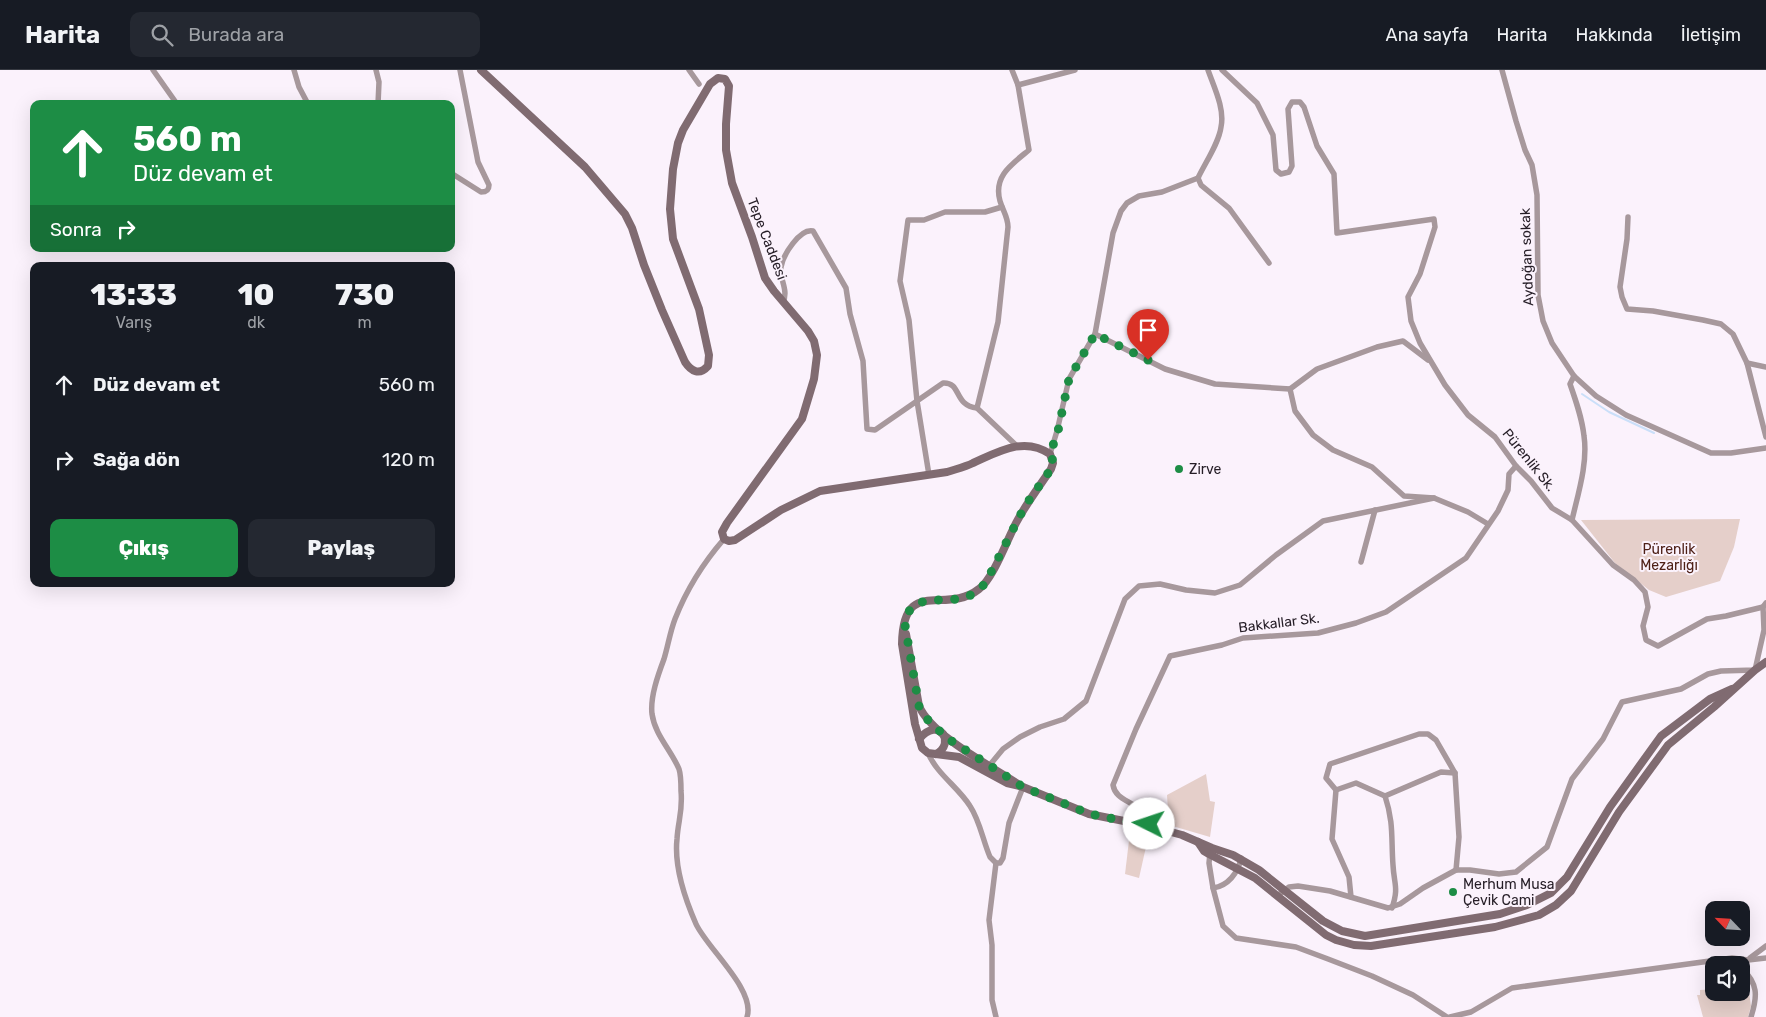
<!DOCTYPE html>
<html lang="tr">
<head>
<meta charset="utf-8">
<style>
	:root { --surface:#171b24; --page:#242831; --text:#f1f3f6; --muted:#9ea1a6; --line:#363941; --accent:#1d8d45 }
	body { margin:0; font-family:Rubik,sans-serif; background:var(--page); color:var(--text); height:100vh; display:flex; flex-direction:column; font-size:19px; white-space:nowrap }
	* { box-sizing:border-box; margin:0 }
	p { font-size:16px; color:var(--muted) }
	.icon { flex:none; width:28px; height:28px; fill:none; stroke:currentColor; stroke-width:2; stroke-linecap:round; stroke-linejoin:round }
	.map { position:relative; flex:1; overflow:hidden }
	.details { position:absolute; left:30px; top:192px; width:425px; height:325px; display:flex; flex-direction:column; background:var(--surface); border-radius:10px; box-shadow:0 5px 20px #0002 }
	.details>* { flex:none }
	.top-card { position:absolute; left:30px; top:30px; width:425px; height:152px; border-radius:10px; box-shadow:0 5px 20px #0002; background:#1d8d45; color:#fff; overflow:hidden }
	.needle { width:32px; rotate:295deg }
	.tools { position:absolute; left:1705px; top:831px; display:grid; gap:10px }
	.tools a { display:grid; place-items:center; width:45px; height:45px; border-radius:10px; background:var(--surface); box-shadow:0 5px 20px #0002; font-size:25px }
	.pin { position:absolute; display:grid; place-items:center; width:42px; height:42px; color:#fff; margin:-51px -21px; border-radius:50% 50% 50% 0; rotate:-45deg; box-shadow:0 0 5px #0007 }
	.pin .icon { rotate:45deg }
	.me { position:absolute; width:55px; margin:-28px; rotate:274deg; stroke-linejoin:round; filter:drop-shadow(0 0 4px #0008) }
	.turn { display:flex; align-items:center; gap:18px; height:105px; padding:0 20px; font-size:22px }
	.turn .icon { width:65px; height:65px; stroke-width:2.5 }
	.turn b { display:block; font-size:35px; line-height:42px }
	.then { display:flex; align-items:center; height:48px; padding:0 20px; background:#0003; gap:10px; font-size:19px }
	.eta { display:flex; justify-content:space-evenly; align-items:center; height:85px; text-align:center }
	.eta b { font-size:30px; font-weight:800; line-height:35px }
	.primary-button { display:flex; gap:10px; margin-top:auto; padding:10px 20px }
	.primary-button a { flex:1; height:58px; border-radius:10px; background:var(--accent); color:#fff; font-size:20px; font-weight:800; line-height:58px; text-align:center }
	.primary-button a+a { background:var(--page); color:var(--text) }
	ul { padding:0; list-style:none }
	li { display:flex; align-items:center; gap:15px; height:75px; padding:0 20px }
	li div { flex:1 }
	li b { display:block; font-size:19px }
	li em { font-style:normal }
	header { display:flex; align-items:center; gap:30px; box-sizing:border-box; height:70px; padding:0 25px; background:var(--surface); border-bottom:1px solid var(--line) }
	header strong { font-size:24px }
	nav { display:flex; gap:28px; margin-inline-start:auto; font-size:18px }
	.search { width:350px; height:45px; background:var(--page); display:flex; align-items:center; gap:12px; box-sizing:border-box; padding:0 18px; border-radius:10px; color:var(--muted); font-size:19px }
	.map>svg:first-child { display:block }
	.green { fill:#e5cfca }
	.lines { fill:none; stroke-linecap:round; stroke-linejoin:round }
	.stream { stroke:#cadff9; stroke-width:2 }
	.street { stroke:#a7989c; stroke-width:5.5 }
	.secondary { stroke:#806b71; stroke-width:8 }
	.route { stroke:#1d8d45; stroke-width:9; stroke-dasharray:0 16.2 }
	.poi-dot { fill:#1d8d45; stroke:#fbf2fc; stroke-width:2 }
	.labels { text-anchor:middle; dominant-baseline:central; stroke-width:4; stroke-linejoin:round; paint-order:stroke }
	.street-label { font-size:14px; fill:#261e27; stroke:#fbf2fc }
	.poi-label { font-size:14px; fill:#261e27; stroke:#fbf2fc; text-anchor:start }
	.park-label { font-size:14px; fill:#4e2017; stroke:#fbf2fc }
</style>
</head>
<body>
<header>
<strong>Harita</strong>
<div class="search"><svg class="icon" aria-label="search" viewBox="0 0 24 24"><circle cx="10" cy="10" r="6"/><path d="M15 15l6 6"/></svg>Burada ara</div>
<nav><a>Ana sayfa</a><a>Harita</a><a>Hakkında</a><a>İletişim</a></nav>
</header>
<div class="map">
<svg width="1766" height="947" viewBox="0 0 1766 947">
	<rect width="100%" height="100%" fill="#fbf2fc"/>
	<g class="green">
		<polygon points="1740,449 1734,477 1720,511 1666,527 1649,520 1615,493 1581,450"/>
		<polygon points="1206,704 1210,731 1215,732 1210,767 1169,755 1167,725"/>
		<polygon points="1131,754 1150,759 1139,808 1125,804"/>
		<polygon points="1748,915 1751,936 1748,947 1703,947 1697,925 1700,925 1700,920 1714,919 1714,922 1741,922 1741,916"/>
	</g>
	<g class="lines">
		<polyline class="stream" points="1582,324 1609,342 1654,363"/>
		<g class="street">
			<polyline points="153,0 177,34"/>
			<polyline points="294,0 299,17 308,34"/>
			<polyline points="376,0 379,12 378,34"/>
			<polyline points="689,0 699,14"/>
			<polyline points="1222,0 1257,33 1273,65 1276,100 1281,104 1289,102 1292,96 1288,39 1292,32 1300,32 1304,37 1317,76 1334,104 1337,163 1434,149 1435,157 1420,204 1408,227 1411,251 1420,273 1445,315 1468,345 1495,367 1516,396 1531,411 1552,438 1572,450 1613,495 1634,510 1645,522 1648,537 1643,556 1646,570 1658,576 1707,549 1726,546 1763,537 1766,533"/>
			<polyline points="1502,0 1516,51 1525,80 1532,95 1537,125 1538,225 1543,251 1552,273 1574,306 1596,326 1626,345 1711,383 1731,383 1766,378"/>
			<polyline points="1018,15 1075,0"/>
			<path d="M451 103 481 122C486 122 489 121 489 115L478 92 460 0"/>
			<polyline points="1198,108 1201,115 1229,138 1269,193"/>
			<polyline points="1628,147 1627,169 1620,217 1622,227 1627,239 1653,241 1703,250 1721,254 1733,264 1747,293 1766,367"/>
			<path d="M783 232C789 220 779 209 781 197 783 185 800 158 813 161L846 218 850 244 863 291 867 359 875 360 943 313C962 312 953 335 977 338L1017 376"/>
			<polyline points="1095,264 1165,299 1215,314 1290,319 1317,299 1377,277 1403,271 1428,290"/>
			<polyline points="1747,293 1766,297"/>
			<polyline points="1290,319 1295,341 1313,365 1333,380 1372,397 1404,426 1434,428 1468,442 1488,454"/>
			<path d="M977 338 998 252 1008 157C1008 147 1003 141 1000 131 993 106 1012 94 1029 80L1018 15 1012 0"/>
			<path d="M1050 384 1057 361 1069 309 1095 264 1113 163 1121 141 1127 133 1139 126 1162 122 1198 108C1205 93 1219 73 1221 57 1225 39 1214 17 1208 0"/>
			<polyline points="929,405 917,331 909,250 900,211 908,150 924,150 945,142 985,142 1002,137"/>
			<path d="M1572 450C1578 424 1588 393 1584 366 1582 348 1576 331 1570 314L1574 306"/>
			<path d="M724 469C704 492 686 521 675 549 670 562 668 576 664 589 658 605 650 627 652 644 655 665 671 680 679 699 681 705 681 714 681 721 683 741 678 751 677 769 674 797 685 829 696 854 707 878 756 920 747 947"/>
			<polyline points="1361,492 1375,440"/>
			<path d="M928 683C937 704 958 717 970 736 980 751 983 771 990 787L996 793H1000L1003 788 1009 753 1023 717"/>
			<polyline points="989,696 1003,679 1020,667 1040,657 1064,649 1086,631 1125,529 1139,516 1160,514 1186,520 1215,523 1240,515 1276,485 1323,451 1434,428"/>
			<polyline points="1336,720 1356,713 1385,726 1441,702 1455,703"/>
			<path d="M1385 726C1394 753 1391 769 1393 795 1394 815 1399 817 1392 838"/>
			<path d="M1149 756C1143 730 1116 734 1113 715L1136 659 1170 586 1222 575 1243 568 1318 563 1356 553 1386 542 1466 488 1498 441 1508 420 1509 404 1516 396"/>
			<polyline points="1210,783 1209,793 1213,818 1223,856 1236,868 1296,877 1328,889 1372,906 1413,925 1447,947"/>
			<polyline points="996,793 989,850 992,875 992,930 996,947"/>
			<path d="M1213 818C1228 816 1238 803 1241 788"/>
			<polyline points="1277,826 1289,817 1298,816 1330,821 1388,838 1400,834 1423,818 1456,800 1470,800 1499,804 1516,802 1547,777 1572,709 1603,669 1622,632 1681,619 1708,604 1721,601 1755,600 1764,560 1763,537"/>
			<polyline points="1351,827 1349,807 1332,769 1336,720 1326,708 1330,694 1419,664 1428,664 1436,670 1455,703 1459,767 1456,800"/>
			<polyline points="1750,888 1766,876"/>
			<path d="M1741 897C1758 914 1758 925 1751 947"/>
			<polyline points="1450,947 1471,942 1512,918 1732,888 1748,890 1766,888"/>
		</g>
		<g class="secondary">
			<path d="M481 0 585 97 625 144 632 158 644 195 662 240 685 292C691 301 699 306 708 296L709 285 699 239 673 169 670 139 673 99 678 73 683 60 710 14 718 8 725 9 729 16 726 54V80L732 113 752 167 765 208 774 221 808 261 814 271 817 285 814 309 802 349 727 453 722 462 724 469 729 471 735 470 781 440 820 421 947 402C956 399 965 397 973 393 998 382 1024 366 1050 384L1053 393 1051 399C1039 417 1026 434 1016 453 1007 470 993 509 979 519 945 546 903 505 902 574L915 654 922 678 928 683 959 687 1007 713 1023 717 1089 744 1149 756 1182 765 1212 778 1233 785 1259 800 1323 851 1342 861 1365 866 1500 844 1527 835 1551 823 1567 807 1610 737 1661 666 1710 629 1732 619"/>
			<path d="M906 564 919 636C932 666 991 696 1018 714"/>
			<path d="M919 669C940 645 956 674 936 684"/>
			<polyline points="1198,772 1204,781 1209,784 1255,808 1326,865 1336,870 1354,875 1371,876 1495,857 1539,845 1556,835 1571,821 1619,742 1668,675 1714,637 1755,600 1766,592"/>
		</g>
	</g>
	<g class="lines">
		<path class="route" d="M1148 290 1095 264 1069 309 1058 361 1050 384 1054 393 1051 399 1025 436 986 512C979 521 969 528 957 529 935 532 908 524 905 555L919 636 928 650 947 668 1023 717 1090 744 1150 756 1149 754"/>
	</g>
	<g class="poi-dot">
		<circle cx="1179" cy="399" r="5"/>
		<circle cx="1453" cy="822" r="5"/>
	</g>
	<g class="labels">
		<g class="street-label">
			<text transform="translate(767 169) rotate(69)">Tepe Caddesi</text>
			<text transform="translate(1527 187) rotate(-92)">Aydoğan sokak</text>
			<text transform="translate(1529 390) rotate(51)">Pürenlik Sk.</text>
			<text transform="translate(1279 553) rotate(-7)">Bakkallar Sk.</text>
		</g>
		<g class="poi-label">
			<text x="1189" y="399">Zirve</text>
			<text x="1463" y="814">Merhum Musa<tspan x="1463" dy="16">Çevik Cami</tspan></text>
		</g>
		<g class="park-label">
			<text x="1669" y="479">Pürenlik<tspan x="1669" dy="16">Mezarlığı</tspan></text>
		</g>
	</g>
</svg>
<div class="tools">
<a><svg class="needle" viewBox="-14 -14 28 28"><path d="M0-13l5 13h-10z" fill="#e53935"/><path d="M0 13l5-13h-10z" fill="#9ea1a6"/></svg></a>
<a><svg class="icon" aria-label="sound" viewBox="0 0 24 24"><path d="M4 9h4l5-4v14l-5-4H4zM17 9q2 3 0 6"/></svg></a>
</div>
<div class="pin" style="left:1148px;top:290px;background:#d93025"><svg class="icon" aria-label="arrive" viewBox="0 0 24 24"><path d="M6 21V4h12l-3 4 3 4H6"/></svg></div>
<svg class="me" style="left:1149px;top:754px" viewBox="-20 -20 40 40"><circle r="19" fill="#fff"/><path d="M0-13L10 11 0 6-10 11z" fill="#1d8d45"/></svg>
<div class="top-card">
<div class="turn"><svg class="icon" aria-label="ahead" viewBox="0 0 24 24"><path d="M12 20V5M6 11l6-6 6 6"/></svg><div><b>560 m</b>Düz devam et</div></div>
<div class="then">Sonra<svg class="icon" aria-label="right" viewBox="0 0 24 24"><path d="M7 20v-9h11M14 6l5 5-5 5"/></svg></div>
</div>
<section class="details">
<div class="eta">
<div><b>13:33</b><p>Varış</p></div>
<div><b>10</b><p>dk</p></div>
<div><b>730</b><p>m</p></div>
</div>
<ul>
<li><svg class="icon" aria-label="ahead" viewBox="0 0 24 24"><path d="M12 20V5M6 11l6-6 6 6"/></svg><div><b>Düz devam et</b></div><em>560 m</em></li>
<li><svg class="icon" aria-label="right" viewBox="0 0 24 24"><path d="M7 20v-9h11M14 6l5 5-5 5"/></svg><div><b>Sağa dön</b></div><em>120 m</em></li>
</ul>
<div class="primary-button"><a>Çıkış</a><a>Paylaş</a></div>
</section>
</div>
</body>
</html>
